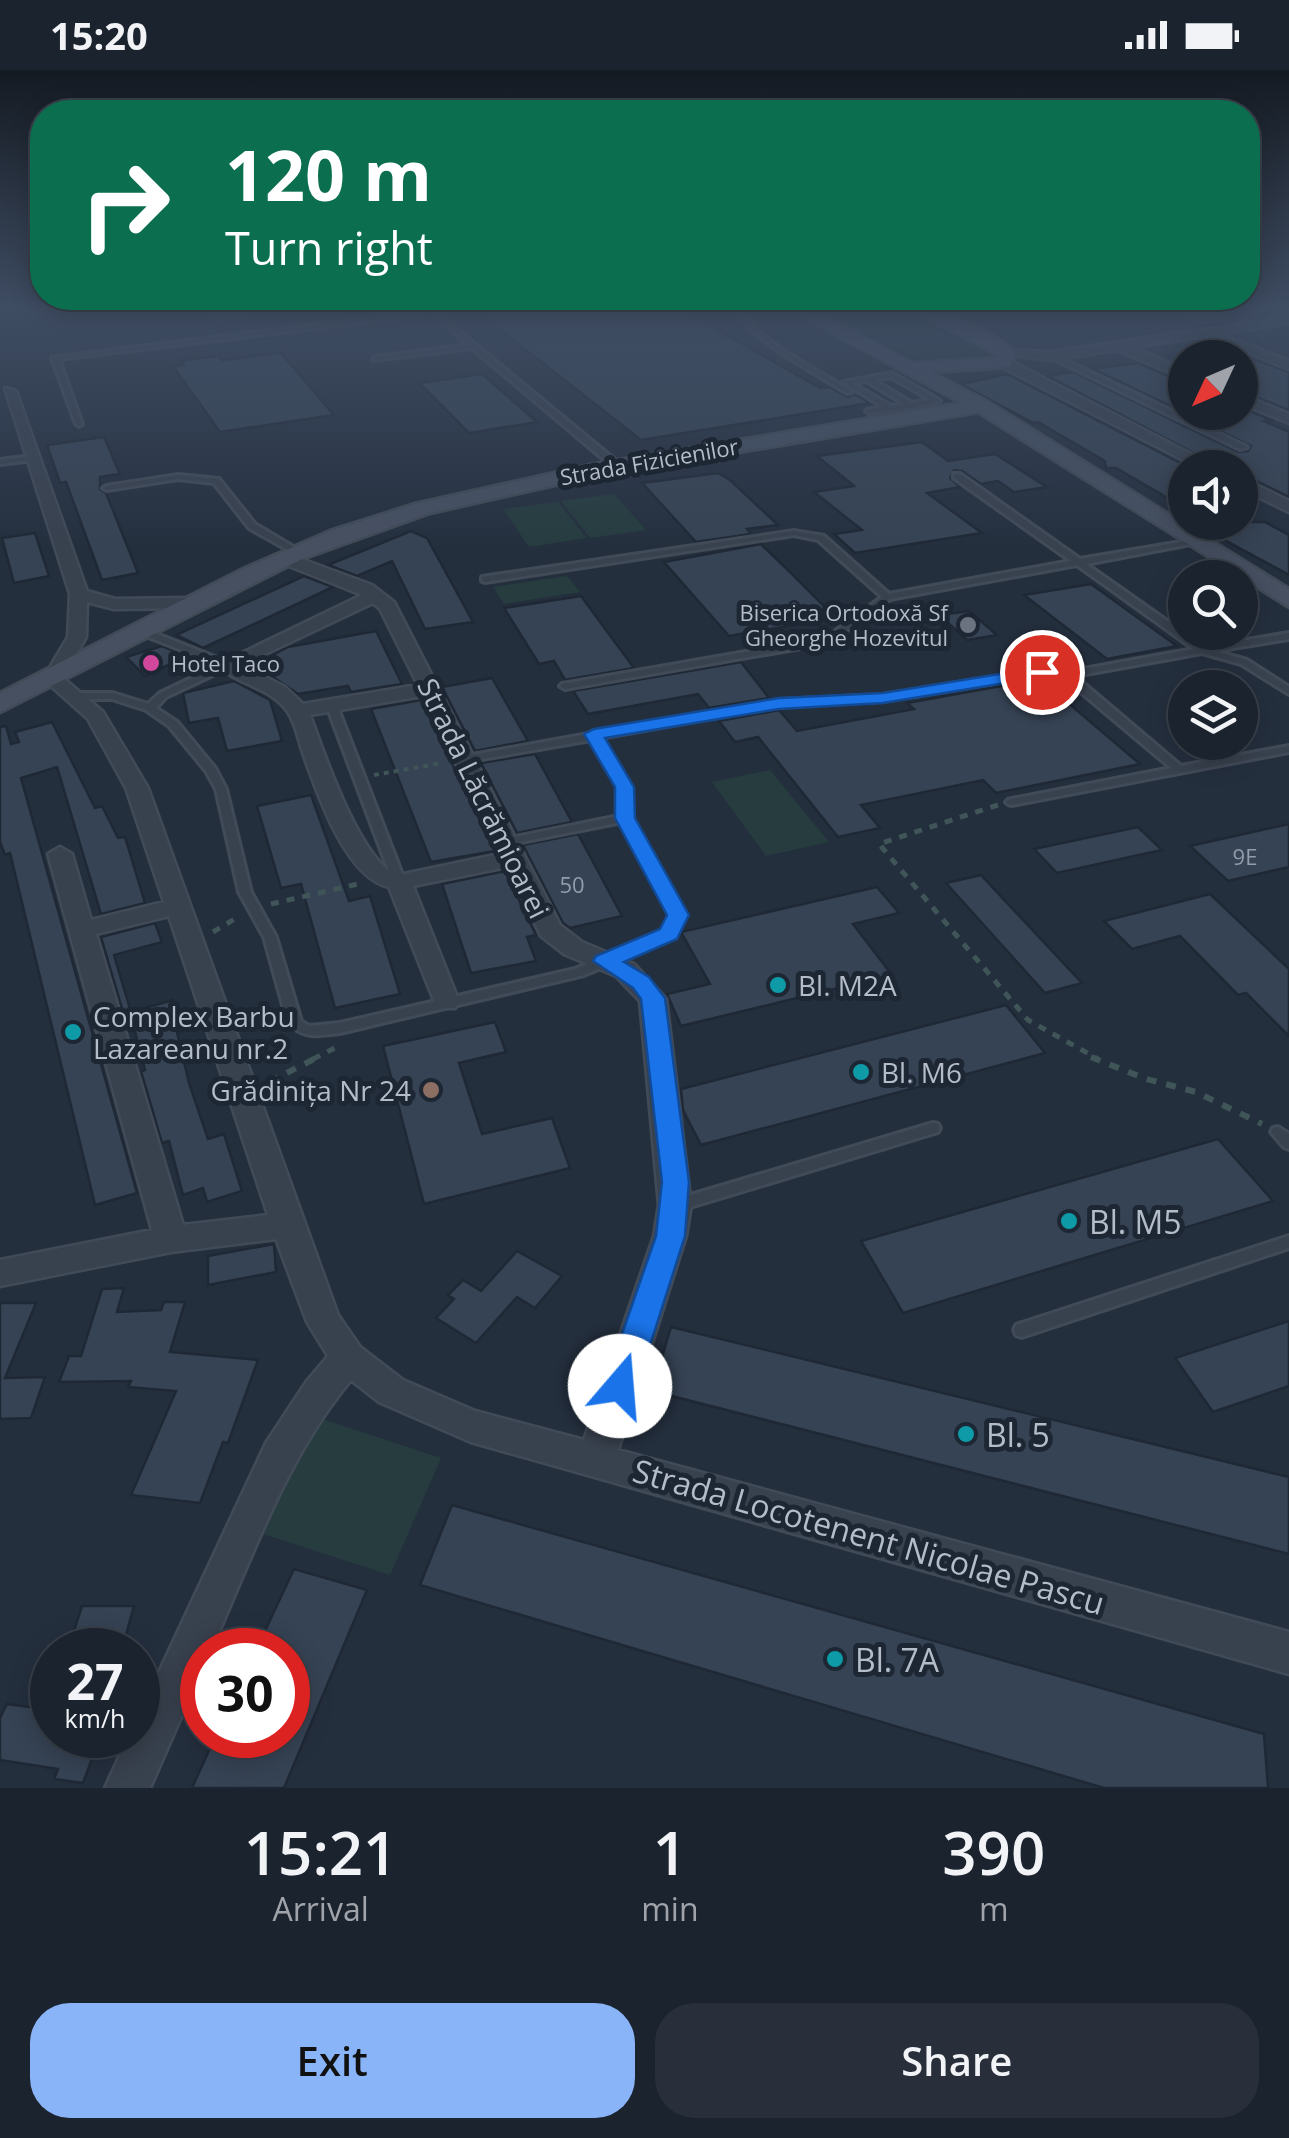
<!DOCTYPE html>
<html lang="en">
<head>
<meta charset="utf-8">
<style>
	:root { --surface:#1b232e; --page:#282f3a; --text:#f1f3f6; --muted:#a0a4aa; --line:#39404a; --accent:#8ab4f8 }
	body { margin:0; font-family:"Open Sans",sans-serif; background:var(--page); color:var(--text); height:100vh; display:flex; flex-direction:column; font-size:38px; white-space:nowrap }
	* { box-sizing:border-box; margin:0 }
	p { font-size:32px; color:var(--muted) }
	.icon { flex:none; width:55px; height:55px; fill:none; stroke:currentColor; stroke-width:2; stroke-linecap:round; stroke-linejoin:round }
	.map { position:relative; height:1718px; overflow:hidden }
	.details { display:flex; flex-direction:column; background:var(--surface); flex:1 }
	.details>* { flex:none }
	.banner { position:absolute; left:30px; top:30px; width:1230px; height:210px; border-radius:40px; box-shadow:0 5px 25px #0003,0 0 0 2px var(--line); background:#0b6e4f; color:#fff; overflow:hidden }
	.needle { width:65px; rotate:226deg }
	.fabs { position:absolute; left:1168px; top:270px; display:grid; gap:20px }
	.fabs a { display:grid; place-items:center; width:90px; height:90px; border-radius:50%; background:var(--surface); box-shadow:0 5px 25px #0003,0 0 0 2px var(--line); font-size:50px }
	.speed { position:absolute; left:30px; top:1558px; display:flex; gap:20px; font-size:50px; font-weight:700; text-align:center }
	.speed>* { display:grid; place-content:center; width:130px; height:130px; border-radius:50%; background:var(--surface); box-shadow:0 5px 25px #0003,0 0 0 2px var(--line); line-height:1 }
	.speed small { font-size:25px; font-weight:400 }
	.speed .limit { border:15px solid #d22; background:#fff; color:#111 }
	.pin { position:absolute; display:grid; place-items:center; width:85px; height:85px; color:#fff; margin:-42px; border:5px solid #fff; border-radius:50%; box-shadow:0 2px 10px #0007 }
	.me { position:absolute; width:110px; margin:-55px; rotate:18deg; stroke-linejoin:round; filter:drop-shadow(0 0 8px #0008) }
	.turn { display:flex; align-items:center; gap:35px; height:210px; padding:0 30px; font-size:45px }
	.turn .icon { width:130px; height:130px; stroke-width:2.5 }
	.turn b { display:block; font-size:70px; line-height:85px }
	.eta { display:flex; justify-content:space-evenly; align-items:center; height:170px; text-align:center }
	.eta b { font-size:60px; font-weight:600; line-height:70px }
	.cta { display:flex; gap:20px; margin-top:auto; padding:20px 30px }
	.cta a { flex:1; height:115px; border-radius:40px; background:var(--accent); color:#111; font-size:40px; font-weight:600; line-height:115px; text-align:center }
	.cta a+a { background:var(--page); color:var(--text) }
	.status { display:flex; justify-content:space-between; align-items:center; height:70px; padding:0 50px; background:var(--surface); direction:ltr }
	.status svg { height:28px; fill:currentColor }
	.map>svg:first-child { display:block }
	.green { fill:#263c3f }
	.building { fill:#364354; stroke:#1f2835; stroke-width:2.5 }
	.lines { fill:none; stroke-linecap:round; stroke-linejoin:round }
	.lane-casing { stroke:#414a57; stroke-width:6 }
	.street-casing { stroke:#414a57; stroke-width:5 }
	.secondary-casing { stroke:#414a57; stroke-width:5 }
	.path-far2 { stroke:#3f5557; stroke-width:4; stroke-dasharray:5 5; stroke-linecap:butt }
	.path-far1 { stroke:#3f5557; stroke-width:5; stroke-dasharray:8 8; stroke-linecap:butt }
	.path { stroke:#3f5557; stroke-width:6; stroke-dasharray:10 10; stroke-linecap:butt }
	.lane { fill:#38414e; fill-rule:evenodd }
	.street { fill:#38414e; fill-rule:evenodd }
	.secondary { fill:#465061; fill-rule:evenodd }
	.route { fill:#1a73e8; stroke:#114b97; stroke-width:2.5 }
	.worship-dot { fill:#6b7280; stroke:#1d2633; stroke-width:4 }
	.hotel-dot { fill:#d1479c; stroke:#1d2633; stroke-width:4 }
	.culture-dot { fill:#0f9aa8; stroke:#1d2633; stroke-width:4 }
	.education-dot { fill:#8d6e63; stroke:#1d2633; stroke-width:4 }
	.labels { text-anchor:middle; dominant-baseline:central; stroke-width:10; stroke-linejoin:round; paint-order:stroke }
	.far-street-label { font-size:22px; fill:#b4bcc9; stroke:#1d2633 }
	.far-poi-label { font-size:22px; fill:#b4bcc9; stroke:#1d2633; text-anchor:end }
	.number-label { font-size:22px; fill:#929caa }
	.street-label { font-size:28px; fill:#b4bcc9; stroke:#1d2633 }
	.poi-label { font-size:28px; fill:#b4bcc9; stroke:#1d2633; text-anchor:start }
	.near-poi-label { font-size:32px; fill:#b4bcc9; stroke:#1d2633; text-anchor:start }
	.near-street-label { font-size:32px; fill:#b4bcc9; stroke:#1d2633 }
</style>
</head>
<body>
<div class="status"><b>15:20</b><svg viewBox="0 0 49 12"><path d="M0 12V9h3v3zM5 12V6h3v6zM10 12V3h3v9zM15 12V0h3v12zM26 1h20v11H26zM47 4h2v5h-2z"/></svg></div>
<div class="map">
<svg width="1289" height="1718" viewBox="0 0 1289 1718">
	<rect width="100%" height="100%" fill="#242f3e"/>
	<g class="green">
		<polygon points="809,237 885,237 990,283 990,287 923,293"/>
		<polygon points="614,424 646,460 590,468 561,431"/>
		<polygon points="558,432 587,468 529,477 503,439"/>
		<polygon points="567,506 580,522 504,534 493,517"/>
		<polygon points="770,700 829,772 766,786 712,712"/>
		<polygon points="313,1346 441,1388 390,1505 257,1462"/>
	</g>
	<g class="building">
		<polygon points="527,237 677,237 820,318 829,317 848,327 855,324 870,333 641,370 479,243"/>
		<polygon points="1152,237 1220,237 1221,253 1198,257"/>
		<polygon points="281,283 334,345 220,362 173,296 184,295 181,291 218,286 222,290"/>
		<polygon points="1240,284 1289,302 1289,340 1240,321"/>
		<polygon points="1138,293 1185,313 1185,343 1093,299"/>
		<polygon points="1073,302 1238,382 1248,381 1251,376 1188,345 1240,342 1240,337 1271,350 1264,351 1289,362 1289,427 1240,403 1240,398 1222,398 1048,306"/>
		<polygon points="482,304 537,352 469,363 419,313"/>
		<polygon points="1007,304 1190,398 1185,396 1185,438 1116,398 1106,398 1105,391 1038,352 1033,353 961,314"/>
		<polygon points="104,367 120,404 100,407 100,419 106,423 138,503 102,510 66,412 60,413 47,375"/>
		<polygon points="922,372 948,391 995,384 1047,417 1014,422 998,411 981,414 962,401 954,400 950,408 960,417 927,423 982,463 855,483 834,464 862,460 814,422 854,416 817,386"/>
		<polygon points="718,403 730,410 778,455 747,459 751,464 696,472 642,413"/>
		<polygon points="1210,452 1265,452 1289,465 1289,505 1219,467 1231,465"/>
		<polygon points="411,461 427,468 473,552 425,559 392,491 357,506 328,495"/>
		<polygon points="35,463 49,506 14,513 2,468"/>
		<polygon points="761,474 793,505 836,548 729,566 664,492"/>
		<polygon points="304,506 333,517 203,578 176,565"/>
		<polygon points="1091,514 1177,576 1107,589 1024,525"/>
		<polygon points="581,526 634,598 565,610 554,591 539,594 504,538"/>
		<polygon points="969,541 997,565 967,570 939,545"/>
		<polygon points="376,561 402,614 351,622 348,616 298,624 270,605 273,605 269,587 288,577"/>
		<polygon points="162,576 187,586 145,606 126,587"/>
		<polygon points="741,592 769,628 709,638 698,624 588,644 573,621"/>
		<polygon points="492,608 528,671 475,681 442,617"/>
		<polygon points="1040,609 1140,694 996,723 983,710 861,735 880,758 838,767 758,667 735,672 719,651 779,640 797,661 914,639 907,633"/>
		<polygon points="234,611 270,630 282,671 227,681 218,648 189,653 183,623"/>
		<polygon points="421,630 495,781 431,792 371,639"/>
		<polygon points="52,652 95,738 102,736 118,768 125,767 145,833 101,844 57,697 21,708 137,1123 95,1135 10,783 5,785 0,772 0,657 6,656 11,674 19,672 15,662"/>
		<polygon points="535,684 572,752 517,763 481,693"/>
		<polygon points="311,725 349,831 370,826 400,924 335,938 301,814 281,818 257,736"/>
		<polygon points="1289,754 1289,797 1228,811 1190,776"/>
		<polygon points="1138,757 1162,780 1057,803 1034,779"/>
		<polygon points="578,764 622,846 570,858 563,853 523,775"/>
		<polygon points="505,801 536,865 527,867 536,891 471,903 442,814"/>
		<polygon points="981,805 1082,913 1045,923 946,813"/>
		<polygon points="877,817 899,843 853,854 892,905 681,956 667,924 710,914 681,862"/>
		<polygon points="1210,824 1289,899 1289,966 1246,923 1238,925 1180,866 1132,879 1104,851"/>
		<polygon points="155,853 162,872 114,885 131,942 173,930 183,961 177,962 189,1013 208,1069 224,1064 242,1121 207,1132 203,1118 183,1125 169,1071 162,1073 141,1001 145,1000 134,958 128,959 101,867"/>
		<polygon points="1006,935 1045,983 701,1075 683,1040 681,1019"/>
		<polygon points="495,952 506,982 459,993 482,1064 552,1048 570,1098 424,1134 383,976"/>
		<polygon points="1218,1069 1273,1131 903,1243 861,1171"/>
		<polygon points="274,1174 276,1202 208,1215 208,1186"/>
		<polygon points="517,1181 562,1206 535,1238 517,1227 476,1273 436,1248 454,1229 448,1225 463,1210 481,1221"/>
		<polygon points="124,1218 117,1242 161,1240 164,1232 185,1232 170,1282 258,1290 228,1373 223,1372 200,1433 131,1425 176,1321 128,1317 131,1311 59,1312 69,1286 81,1286 102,1219"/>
		<polygon points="0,1233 36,1233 5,1308 45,1307 31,1348 0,1349"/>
		<polygon points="1289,1251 1289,1316 1213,1342 1175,1288"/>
		<polygon points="671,1257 1289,1407 1289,1484 652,1321"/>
		<polygon points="452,1435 1264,1664 1268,1718 1104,1718 420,1515"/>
		<polygon points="294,1499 367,1520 284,1718 192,1718 216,1665 288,1665 288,1580 256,1580"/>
		<polygon points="82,1536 134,1536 122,1579 68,1579"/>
		<polygon points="7,1634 52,1640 52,1665 82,1665 74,1683 93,1686 83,1713 54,1709 58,1699 0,1690 0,1648"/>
	</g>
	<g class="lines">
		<g class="lane-casing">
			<g id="lane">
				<polygon points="198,237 205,237 215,245 293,237 313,237 214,249"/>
				<polygon points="458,237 475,237 437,243 620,394 620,398 614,398 472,278 373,290 375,287 469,275 432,244 59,289 82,354 79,356 76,354 52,288"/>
				<path d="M721 237H728L752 251C761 274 830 306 852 322L847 323 787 287 750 260 747 253Z"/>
				<polygon points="1050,285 1054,285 1247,377 1240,379 1050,287"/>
				<path d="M892 303 939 330 940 331 913 338 869 343 866 341 867 340 883 337 843 312ZM891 307 930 330 912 333 874 310ZM866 311 905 334 891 336 852 313Z"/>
				<polygon points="31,386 35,388 34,390 0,394 0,390"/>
				<path d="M954 404H960L1080 489 1199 469V473H1196L1086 494 1204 577 1289 563V569L1215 581 1247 590 1289 617V624L1241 594 1202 583 1075 606 1181 696 1289 676V682L1012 735 1008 734 1006 732 1008 730 1012 729 1171 698 1064 608 1042 605 883 631 779 636 600 668 629 717 631 748 684 845 673 867 584 905 340 963C318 965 305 970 288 953L264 867 239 822 216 719 206 701 169 656 146 640 112 629H76L71 626 76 623H113L148 634 160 623 219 595 136 562 134 560 139 557 230 593V597L166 627 156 638 177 652 215 698 226 719 251 822 276 867 301 951 309 956 340 953 575 899 664 861 672 845 622 752 506 775 500 772 506 769 619 746V717L591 670 465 692 461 691V687L588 664 593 661 597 662 779 630 883 625 1042 599 1067 602 1194 579 1077 495 890 529 829 573 565 619 560 616 562 614 826 568 882 527 818 470 794 465 485 512 482 511V507L794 461 824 466 889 524 1071 491 954 408Z"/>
				<polygon points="178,405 219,409 255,454 302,482 295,484 249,458 214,413 178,409 107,420 103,418 107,416"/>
				<polygon points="332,633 337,636 405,812 403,815 399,816 393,812 327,636"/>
				<polygon points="933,1053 938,1054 940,1058 938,1062 677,1141 671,1139 669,1135 671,1131 677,1129"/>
				<polygon points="1278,1057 1289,1064 1289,1079 1284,1077 1271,1062 1273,1058"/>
				<polygon points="1289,1166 1289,1178 1022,1267 1016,1265 1014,1260 1016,1255 1022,1253"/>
			</g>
		</g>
		<g class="street-casing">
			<g id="street">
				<polygon points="1289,247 1289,253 1220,264 1289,291 1289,299 1206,266 1132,277 1185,300 1185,309 1117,280 1052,290 1001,284 1007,280 1052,282"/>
				<polygon points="1000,290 1008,290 1218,398 1199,398 1000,296"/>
				<path d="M5 318 16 321 87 521 115 529 188 528 197 533 188 538 114 539 87 532 86 567 63 608 103 642 148 718 338 1245 360 1277 403 1310 475 1341 584 1370 654 1166 659 1135 640 931 616 906 564 884 541 866 507 797 413 816 459 932 455 938H437L389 817C346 808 318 725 304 686 299 672 296 654 288 642 271 617 237 615 217 595L362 525 279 492V484L285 483 372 515 394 532 560 855 582 872 634 894 666 929 691 1135 686 1166 618 1380 1289 1562V1604L471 1372 379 1332 351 1310C286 1388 252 1488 211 1580H202V1599L150 1718H105L129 1665H138V1647L266 1373 307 1311 328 1286 307 1252 276 1169 171 1182 0 1216V1190L152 1160 48 784 60 777 72 784 91 850 164 832 126 718 88 649 43 609 68 567 70 524ZM373 533 380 539 418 615 303 634 285 617 242 595ZM423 626 500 784 399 805C362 797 323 681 310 645ZM169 846 268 1145 183 1155 96 864Z"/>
				<polygon points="1240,324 1289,344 1289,353 1240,333"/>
				<polygon points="1240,407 1289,431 1289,442 1240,418"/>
			</g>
		</g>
		<g class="secondary-casing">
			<path id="secondary" d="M785 237H805L912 293 997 288 998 285 906 237C935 237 996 262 1016 284L1010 297 930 302 988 332 1289 519V537L978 342 595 406 430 443 302 489 0 642V623L243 499 330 461 415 434 595 394 962 333Z"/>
		</g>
		<polyline class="path-far2" points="374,705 442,693"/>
		<g class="path-far1">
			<polyline points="998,735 879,774 1028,950 1098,989"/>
			<polyline points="271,834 358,814"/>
			<polyline points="213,862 238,847"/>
			<polyline points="313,989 335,978"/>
		</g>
		<g class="path">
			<polyline points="1091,987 1146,1009 1196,1022 1262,1054"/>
			<polyline points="269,1012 318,987"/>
		</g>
		<use href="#lane" class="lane"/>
		<use href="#street" class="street"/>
		<use href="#secondary" class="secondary"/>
	</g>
	<linearGradient id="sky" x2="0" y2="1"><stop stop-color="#141a22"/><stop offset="0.5" stop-color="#3f4d63"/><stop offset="1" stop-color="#3f4d63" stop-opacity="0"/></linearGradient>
	<rect width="1289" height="478" fill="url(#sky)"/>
	<polygon class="route" points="1042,597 1051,602 1048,606 883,633 779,639 605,668 634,717 635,748 689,845 677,869 624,892 649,907 665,928 689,1112 685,1166 637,1316 632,1326 620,1330 609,1326 604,1316 656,1166 662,1112 641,929 633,918 593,891 596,886 660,859 667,845 615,748 615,717 584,664 594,659 779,628 883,623"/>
	<circle class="worship-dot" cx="968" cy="555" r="10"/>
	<circle class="hotel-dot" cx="151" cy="593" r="10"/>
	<g class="culture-dot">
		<circle cx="778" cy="915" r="10"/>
		<circle cx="73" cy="962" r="10"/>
		<circle cx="861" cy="1002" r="10"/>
		<circle cx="1069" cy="1151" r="10"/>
		<circle cx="966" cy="1364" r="10"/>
		<circle cx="835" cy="1589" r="10"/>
	</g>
	<circle class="education-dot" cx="431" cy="1020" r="10"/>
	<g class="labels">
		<g class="far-street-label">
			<text transform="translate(649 391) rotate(-10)">Strada Fizicienilor</text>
		</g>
		<g class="far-poi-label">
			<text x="948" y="542">Biserica Ortodoxă Sf<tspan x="948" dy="25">Gheorghe Hozevitul</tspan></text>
			<text x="171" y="593" text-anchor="start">Hotel Taco</text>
		</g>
		<g class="number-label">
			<text x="1245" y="786">9E</text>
			<text x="572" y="814">50</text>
		</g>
		<g class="street-label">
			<text transform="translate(484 728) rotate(64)">Strada Lăcrămioarei</text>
		</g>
		<g class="poi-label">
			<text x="798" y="915">Bl. M2A</text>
			<text x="93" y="946">Complex Barbu<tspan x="93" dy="32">Lazareanu nr.2</tspan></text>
			<text x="881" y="1002">Bl. M6</text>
			<text x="411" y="1020" text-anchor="end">Grădinița Nr 24</text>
		</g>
		<g class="near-poi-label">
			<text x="1089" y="1151">Bl. M5</text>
			<text x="986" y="1364">Bl. 5</text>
			<text x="855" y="1589">Bl. 7A</text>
		</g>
		<g class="near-street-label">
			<text transform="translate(869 1466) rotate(16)">Strada Locotenent Nicolae Pascu</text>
		</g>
	</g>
</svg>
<div class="fabs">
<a><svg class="needle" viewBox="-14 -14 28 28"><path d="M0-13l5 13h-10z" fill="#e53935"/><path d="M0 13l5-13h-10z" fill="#a0a4aa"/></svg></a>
<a><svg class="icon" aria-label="sound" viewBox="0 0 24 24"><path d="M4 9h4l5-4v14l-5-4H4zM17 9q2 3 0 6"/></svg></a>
<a><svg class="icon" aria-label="search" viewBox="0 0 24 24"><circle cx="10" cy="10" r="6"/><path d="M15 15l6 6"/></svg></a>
<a><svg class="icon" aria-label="layers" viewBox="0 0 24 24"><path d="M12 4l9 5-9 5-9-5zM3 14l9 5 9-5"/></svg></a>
</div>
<div class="speed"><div>27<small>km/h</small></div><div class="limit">30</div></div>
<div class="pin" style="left:1042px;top:602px;background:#d93025"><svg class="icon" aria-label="arrive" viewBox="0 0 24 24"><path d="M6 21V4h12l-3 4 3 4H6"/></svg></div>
<svg class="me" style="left:620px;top:1316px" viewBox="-20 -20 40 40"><circle r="19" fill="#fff"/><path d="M0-13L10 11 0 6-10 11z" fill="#1a73e8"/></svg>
<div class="banner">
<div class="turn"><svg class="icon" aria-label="right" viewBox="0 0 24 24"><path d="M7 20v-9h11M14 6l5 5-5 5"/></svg><div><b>120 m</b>Turn right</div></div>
</div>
</div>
<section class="details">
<div class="eta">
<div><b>15:21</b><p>Arrival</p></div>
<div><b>1</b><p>min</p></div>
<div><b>390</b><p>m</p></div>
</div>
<div class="cta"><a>Exit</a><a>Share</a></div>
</section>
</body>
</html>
